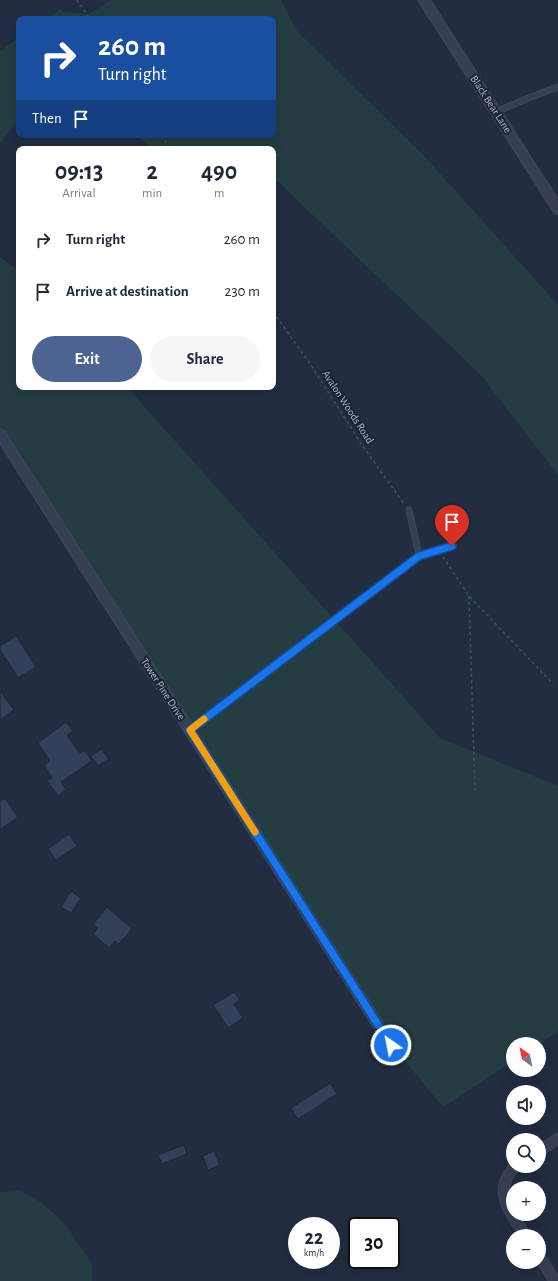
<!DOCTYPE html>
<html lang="en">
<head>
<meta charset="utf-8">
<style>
	:root { --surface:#fff; --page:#f6f6f7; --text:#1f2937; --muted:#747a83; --accent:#4d6391 }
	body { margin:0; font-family:"Alegreya Sans",sans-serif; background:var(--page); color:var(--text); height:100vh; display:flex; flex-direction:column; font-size:15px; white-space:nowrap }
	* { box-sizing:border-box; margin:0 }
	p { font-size:13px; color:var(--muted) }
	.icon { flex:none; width:22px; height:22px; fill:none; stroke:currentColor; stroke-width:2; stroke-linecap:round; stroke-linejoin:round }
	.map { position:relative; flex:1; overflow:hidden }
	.panel { position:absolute; left:16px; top:146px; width:260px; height:244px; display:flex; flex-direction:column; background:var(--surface); border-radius:8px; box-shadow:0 4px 16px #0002 }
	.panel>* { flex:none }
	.hud { position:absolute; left:16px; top:16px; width:260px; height:122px; border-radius:8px; box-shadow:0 4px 16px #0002; background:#1a4fa0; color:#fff; overflow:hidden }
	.needle { width:26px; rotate:327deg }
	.controls { position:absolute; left:506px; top:1037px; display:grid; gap:8px }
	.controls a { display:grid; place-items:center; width:40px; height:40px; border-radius:50%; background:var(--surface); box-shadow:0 4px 16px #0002; font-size:20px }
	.speed { position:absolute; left:288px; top:1217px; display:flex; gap:8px; font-size:20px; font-weight:700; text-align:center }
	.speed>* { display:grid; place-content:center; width:52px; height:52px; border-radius:50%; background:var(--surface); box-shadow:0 4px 16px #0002; line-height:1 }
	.speed small { font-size:10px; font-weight:400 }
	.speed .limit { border:2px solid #111; border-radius:6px; background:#fff; color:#111 }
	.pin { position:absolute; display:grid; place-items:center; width:34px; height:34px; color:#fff; margin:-41px -17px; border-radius:50% 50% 50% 0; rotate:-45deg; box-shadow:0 0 4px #0007 }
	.pin .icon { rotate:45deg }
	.me { position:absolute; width:44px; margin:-22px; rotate:327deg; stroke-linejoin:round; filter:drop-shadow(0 0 3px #0008) }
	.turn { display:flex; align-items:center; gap:14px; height:84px; padding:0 16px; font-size:18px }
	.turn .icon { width:52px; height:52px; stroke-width:2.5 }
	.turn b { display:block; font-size:28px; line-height:34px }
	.then { display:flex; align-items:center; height:38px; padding:0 16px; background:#0003; gap:8px; font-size:15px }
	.eta { display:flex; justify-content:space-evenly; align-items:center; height:68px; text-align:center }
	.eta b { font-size:24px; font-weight:700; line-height:28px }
	.primary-button { display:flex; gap:8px; margin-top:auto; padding:8px 16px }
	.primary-button a { flex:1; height:46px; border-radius:24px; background:var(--accent); color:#fff; font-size:16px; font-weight:700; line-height:46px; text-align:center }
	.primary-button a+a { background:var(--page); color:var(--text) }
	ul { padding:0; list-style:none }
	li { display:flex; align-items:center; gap:12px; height:52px; padding:0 16px }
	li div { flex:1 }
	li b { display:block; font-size:15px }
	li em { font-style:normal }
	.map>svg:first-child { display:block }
	.green { fill:#243d43 }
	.building { fill:#344059; stroke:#1e2639 }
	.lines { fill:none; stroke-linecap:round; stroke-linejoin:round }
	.service-casing { stroke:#40485b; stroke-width:7 }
	.minor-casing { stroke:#40485b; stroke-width:12 }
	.path { stroke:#3e565b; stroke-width:1.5; stroke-dasharray:3 3; stroke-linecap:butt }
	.service { stroke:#373f52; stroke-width:5 }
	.minor { stroke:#373f52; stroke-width:10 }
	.route-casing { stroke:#114b97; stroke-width:10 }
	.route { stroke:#1a73e8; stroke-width:7 }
	.slow { stroke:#f59e0b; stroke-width:7 }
	.labels { text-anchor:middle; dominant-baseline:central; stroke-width:4; stroke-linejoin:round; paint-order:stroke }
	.street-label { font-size:11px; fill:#b3bbcc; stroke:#1c2437 }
</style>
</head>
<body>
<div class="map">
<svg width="558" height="1281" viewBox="0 0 558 1281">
	<rect width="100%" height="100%" fill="#222d42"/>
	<g class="green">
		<polygon points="111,0 281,0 297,31 426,158 558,305 558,475 480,374 273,177 273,149 153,149 137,135 273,135 273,19 47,19 61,9 63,12 89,14"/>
		<polygon points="19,38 19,119 0,143 0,51"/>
		<polygon points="0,257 19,271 19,387 127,387 440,738 558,786 558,1031 539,1044 513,1044 513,1061 443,1107 352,997 356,994 155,687 161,682 0,436"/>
		<polygon points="20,1191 41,1202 65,1224 92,1264 92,1281 0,1281 0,1192"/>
	</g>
	<g class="building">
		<polygon points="446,505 451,513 456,509 467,526 444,540 434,524 442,518 437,511"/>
		<polygon points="16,636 36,667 18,678 0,650 0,646"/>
		<polygon points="0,690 14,710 0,720"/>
		<polygon points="66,722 73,731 67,735 80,753 84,750 92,761 61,782 66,790 58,796 47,781 52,778 44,765 50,761 38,743"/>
		<polygon points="101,749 109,759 98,766 91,756"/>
		<polygon points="5,798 18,817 0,830 0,802"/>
		<polygon points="69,834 77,846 56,860 48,849"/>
		<polygon points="71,891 81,898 71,913 61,907"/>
		<polygon points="107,907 132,929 119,944 115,941 109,948 93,934 98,928 93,924"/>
		<polygon points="234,992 240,1000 234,1004 243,1018 228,1028 213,1005"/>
		<polygon points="330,1083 337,1094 298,1119 291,1108"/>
		<polygon points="184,1145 187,1154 162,1164 158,1155"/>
		<polygon points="214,1151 220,1165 208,1170 203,1156"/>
	</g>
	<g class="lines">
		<g class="service-casing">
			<g id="service">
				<polyline points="496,112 526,99 558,87"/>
				<polyline points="409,510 419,555"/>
				<polyline points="190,730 419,555 452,546"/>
			</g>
		</g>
		<g class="minor-casing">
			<g id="minor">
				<polyline points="424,0 558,209"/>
				<polyline points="0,434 391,1045"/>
				<polyline points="539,1151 558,1139"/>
				<path d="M516 1166C511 1169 510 1172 507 1178 496 1199 515 1219 526 1236"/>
				<polyline points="539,1256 555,1281"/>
			</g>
		</g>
		<g class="path">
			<polyline points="77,0 90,19"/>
			<polyline points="162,135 170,149"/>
			<polyline points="273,312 309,362 362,445 404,504"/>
			<polyline points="273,316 277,320"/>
			<polyline points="443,557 469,596 553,684"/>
			<polyline points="469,596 475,792"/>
		</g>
		<use href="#service" class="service"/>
		<use href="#minor" class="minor"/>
	</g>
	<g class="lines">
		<g class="route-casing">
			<polyline id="route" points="391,1045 190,730 419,556 452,546"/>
		</g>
		<use href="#route" class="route"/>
		<polyline class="slow" points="204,719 190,730 255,832"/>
	</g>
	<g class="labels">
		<g class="street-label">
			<text transform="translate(491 104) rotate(57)">Black Bear Lane</text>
			<text transform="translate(348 407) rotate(57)">Avalon Woods Road</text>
			<text transform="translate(163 689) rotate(57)">Tower Pine Drive</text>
		</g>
	</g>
</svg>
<div class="controls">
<a><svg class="needle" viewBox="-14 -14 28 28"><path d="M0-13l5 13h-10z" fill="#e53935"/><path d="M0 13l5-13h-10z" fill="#747a83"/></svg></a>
<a><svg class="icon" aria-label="sound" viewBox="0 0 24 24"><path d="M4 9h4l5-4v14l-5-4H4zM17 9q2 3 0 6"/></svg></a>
<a><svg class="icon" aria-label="search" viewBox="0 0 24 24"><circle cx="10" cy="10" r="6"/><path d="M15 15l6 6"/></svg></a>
<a>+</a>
<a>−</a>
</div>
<div class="speed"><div>22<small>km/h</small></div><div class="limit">30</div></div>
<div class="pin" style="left:452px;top:546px;background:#d93025"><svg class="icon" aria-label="arrive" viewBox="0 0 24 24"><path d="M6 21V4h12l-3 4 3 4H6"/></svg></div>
<svg class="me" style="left:391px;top:1045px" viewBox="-20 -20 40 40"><circle r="17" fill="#1a73e8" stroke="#fff" stroke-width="3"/><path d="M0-11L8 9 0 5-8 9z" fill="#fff"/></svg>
<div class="hud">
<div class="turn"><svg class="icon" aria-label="right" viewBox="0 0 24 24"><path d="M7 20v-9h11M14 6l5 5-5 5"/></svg><div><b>260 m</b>Turn right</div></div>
<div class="then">Then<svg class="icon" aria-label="arrive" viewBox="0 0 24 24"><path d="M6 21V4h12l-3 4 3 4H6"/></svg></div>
</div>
<section class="panel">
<div class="eta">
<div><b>09:13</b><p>Arrival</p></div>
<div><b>2</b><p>min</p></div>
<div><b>490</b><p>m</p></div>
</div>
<ul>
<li><svg class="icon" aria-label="right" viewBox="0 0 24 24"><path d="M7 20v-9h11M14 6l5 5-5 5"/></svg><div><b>Turn right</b></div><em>260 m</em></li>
<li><svg class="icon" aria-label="arrive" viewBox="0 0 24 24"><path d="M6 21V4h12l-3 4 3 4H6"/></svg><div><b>Arrive at destination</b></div><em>230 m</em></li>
</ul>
<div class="primary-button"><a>Exit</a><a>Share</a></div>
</section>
</div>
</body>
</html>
